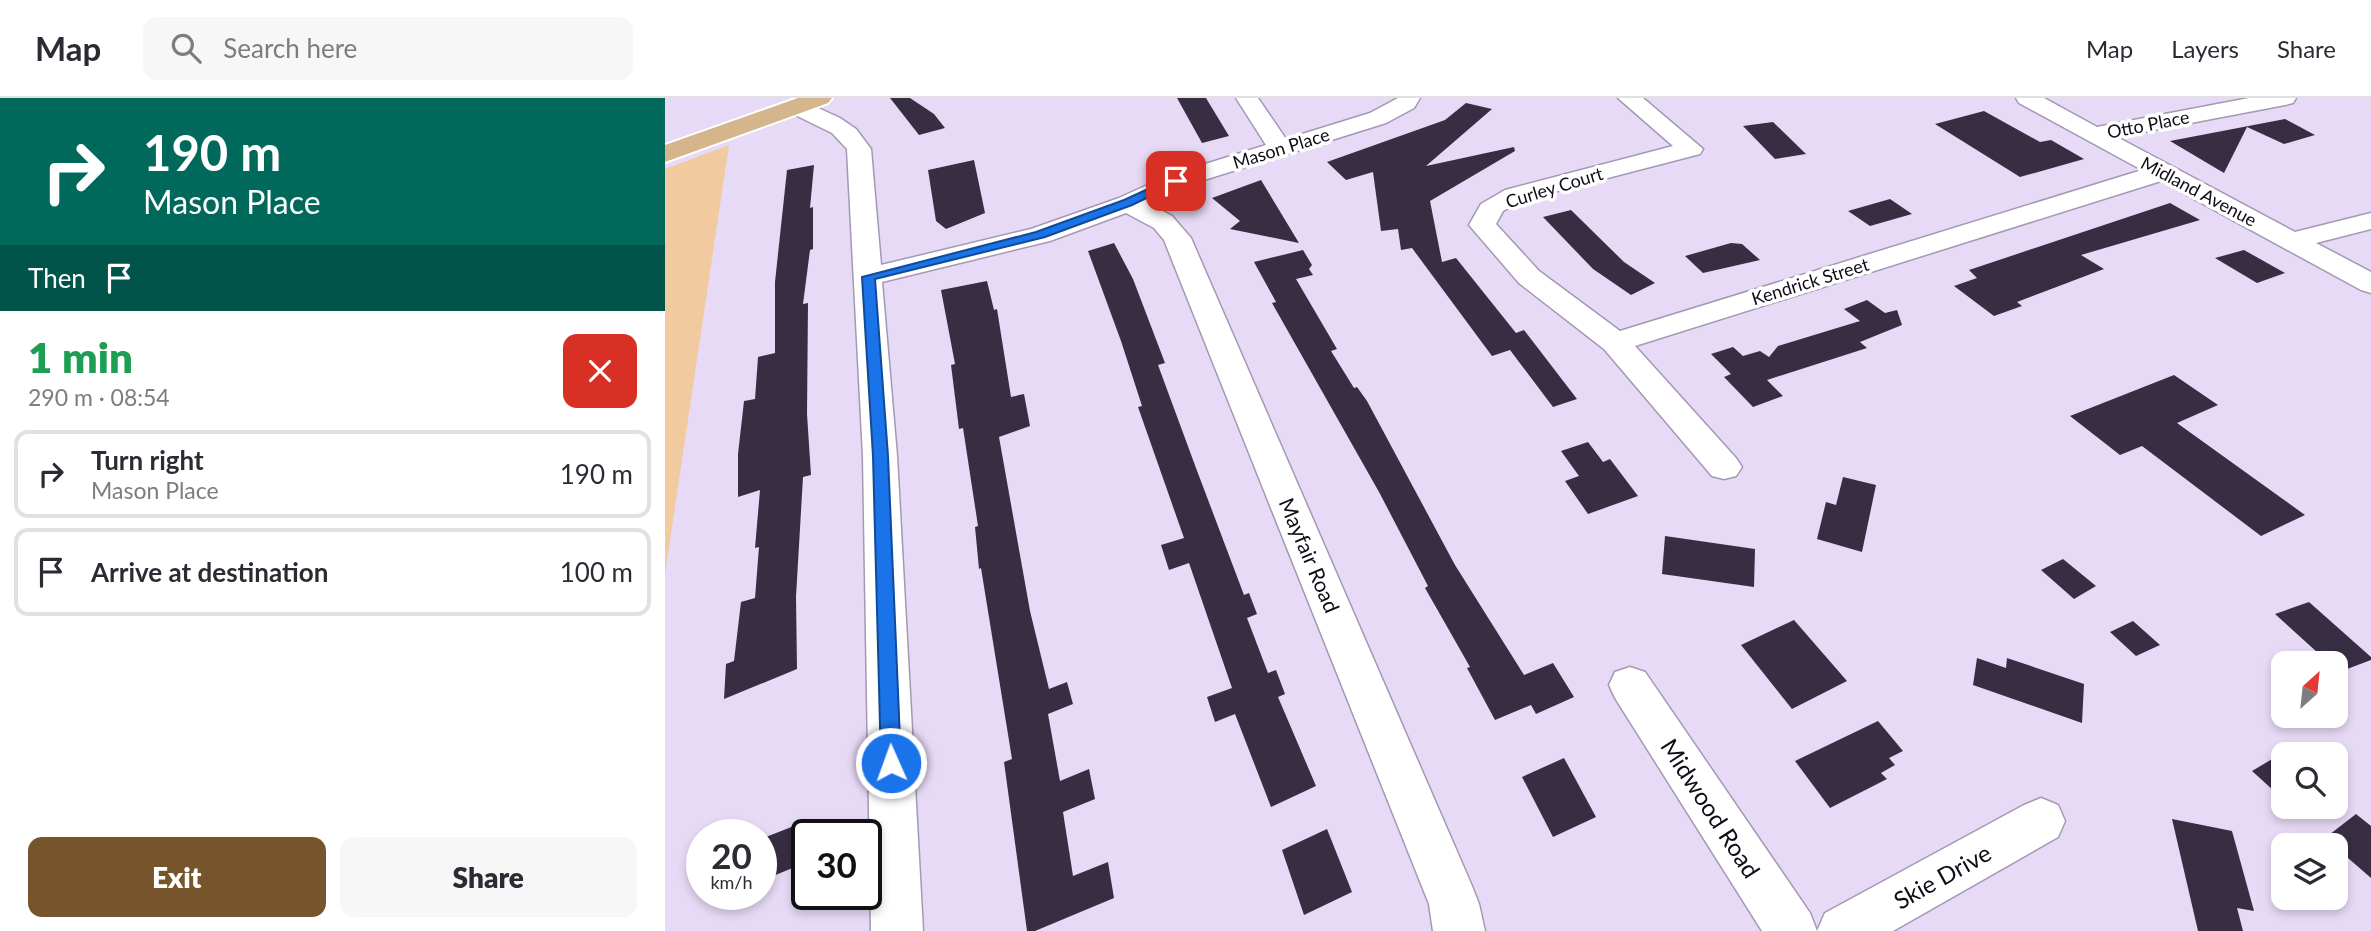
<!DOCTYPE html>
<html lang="en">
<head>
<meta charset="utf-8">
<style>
	:root { --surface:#fff; --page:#f7f7f7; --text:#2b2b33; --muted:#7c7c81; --line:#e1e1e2; --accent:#76552c }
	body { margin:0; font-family:Lato,sans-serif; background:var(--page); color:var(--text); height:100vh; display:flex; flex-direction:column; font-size:26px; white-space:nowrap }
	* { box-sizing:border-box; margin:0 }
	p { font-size:23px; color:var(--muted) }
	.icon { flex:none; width:38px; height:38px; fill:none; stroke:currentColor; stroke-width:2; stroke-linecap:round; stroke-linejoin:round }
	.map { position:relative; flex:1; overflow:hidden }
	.side { display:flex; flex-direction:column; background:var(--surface); width:665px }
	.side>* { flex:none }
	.hud { background:#00695c; color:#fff; overflow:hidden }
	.needle { width:46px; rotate:27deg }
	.fabs { position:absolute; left:1606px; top:553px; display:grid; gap:14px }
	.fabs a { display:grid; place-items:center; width:77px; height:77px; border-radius:14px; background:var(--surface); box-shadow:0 4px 10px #0003; font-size:35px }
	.speed { position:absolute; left:21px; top:721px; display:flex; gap:14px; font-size:35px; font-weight:700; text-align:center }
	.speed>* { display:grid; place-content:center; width:91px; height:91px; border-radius:50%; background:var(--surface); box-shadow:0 4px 10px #0003; line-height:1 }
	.speed small { font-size:18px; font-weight:400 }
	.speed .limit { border:4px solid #111; border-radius:10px; background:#fff; color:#111 }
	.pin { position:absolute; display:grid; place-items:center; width:60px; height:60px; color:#fff; margin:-30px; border-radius:14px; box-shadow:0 4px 10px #0006 }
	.me { position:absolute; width:77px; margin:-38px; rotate:358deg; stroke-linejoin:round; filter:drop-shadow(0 0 5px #0008) }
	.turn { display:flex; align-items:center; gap:24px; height:147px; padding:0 28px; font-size:32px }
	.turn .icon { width:91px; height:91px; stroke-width:2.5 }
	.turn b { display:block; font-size:49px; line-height:60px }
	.then { display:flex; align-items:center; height:66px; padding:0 28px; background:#0003; gap:14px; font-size:26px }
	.round { display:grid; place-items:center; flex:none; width:74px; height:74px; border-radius:14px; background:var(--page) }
	.overview { display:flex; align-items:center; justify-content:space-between; height:119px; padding:0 28px }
	h1 { font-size:42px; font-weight:800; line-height:52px; color:#1e9e55 }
	.button { display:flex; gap:14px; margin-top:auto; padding:14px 28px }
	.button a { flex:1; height:80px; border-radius:14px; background:var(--accent); color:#fff; font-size:28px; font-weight:800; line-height:80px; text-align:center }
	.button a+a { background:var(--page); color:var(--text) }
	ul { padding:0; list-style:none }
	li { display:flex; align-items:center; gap:21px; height:88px; margin:0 14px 10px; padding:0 14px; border:4px solid var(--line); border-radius:14px }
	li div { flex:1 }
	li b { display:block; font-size:26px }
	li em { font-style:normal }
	header { display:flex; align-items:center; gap:42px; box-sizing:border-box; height:98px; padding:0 35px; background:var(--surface); border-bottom:2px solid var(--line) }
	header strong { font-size:33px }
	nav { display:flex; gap:38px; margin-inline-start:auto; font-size:24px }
	.search { width:490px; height:63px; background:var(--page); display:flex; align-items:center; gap:18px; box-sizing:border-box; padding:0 24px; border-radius:14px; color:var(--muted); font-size:26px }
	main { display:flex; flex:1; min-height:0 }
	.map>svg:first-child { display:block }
	.green { fill:#f1cb9f }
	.building { fill:#382e44 }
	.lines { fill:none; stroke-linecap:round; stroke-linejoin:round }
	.minor-casing { stroke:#a498b3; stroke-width:3 }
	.major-casing { stroke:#fff; stroke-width:4 }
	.minor { fill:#fff; fill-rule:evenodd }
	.major { fill:#d4b58c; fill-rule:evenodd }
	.route { fill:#1a73e8; stroke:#114b97; stroke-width:2 }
	.labels { text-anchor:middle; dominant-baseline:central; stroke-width:7; stroke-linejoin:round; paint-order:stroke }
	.far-street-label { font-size:18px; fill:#100c15; stroke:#fff }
	.street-label { font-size:21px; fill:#100c15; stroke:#fff }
	.near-street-label { font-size:24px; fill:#100c15; stroke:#fff }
</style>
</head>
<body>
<header>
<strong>Map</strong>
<div class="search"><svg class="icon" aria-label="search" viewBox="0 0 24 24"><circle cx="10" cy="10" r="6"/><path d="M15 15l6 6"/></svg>Search here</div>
<nav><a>Map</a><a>Layers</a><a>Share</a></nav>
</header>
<main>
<section class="side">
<div class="hud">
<div class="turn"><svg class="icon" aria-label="right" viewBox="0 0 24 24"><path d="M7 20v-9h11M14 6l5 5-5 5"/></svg><div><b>190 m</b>Mason Place</div></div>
<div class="then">Then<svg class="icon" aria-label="arrive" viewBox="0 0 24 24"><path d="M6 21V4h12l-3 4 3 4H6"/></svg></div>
</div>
<div class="overview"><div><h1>1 min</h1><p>290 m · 08:54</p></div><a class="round" style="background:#d93025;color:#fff"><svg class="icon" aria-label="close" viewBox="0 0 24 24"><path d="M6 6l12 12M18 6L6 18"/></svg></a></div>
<ul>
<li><svg class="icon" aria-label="right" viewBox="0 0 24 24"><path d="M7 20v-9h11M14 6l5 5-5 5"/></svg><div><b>Turn right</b><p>Mason Place</p></div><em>190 m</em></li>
<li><svg class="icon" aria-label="arrive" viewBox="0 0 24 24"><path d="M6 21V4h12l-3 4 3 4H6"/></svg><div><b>Arrive at destination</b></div><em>100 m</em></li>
</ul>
<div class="button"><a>Exit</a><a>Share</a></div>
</section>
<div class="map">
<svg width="1706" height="833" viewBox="0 0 1706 833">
	<rect width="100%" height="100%" fill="#e7daf6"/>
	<polygon class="green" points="64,47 0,476 0,71"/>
	<g class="building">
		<polygon points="225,0 245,0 269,16 280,30 254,37"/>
		<polygon points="512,0 541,0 564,38 537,45"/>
		<polygon points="801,5 827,11 761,68 849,49 850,53 765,103 777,164 791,160 851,235 859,232 912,301 888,309 845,252 827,258 747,150 736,152 733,131 716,133 708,74 681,82 662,64 780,22"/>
		<polygon points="1319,13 1375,44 1386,42 1419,61 1355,79 1270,26"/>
		<polygon points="1620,21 1650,37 1619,46 1582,29 1559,75 1505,43"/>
		<polygon points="1108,24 1141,56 1110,61 1078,28"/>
		<polygon points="309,62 320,115 281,131 271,123 263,72"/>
		<polygon points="149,67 145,110 148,109 148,151 145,152 138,206 143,205 142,316 146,377 138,379 131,499 132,571 59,601 61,566 69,563 76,504 90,500 94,449 90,450 95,392 73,399 73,356 79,303 90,301 93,259 110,255 110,184 122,72"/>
		<polygon points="596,82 634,145 565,131 575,123 547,100"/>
		<polygon points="1225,101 1247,116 1205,128 1183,113"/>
		<polygon points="1505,105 1535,122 1416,157 1439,171 1352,204 1357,208 1329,218 1289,188 1312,180 1304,172"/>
		<polygon points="906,112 959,164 990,185 966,197 928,171 878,119"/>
		<polygon points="449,145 468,181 500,265 493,267 531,370 579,497 584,495 592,516 582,520 603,575 611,572 620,596 613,599 651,688 606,709 570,616 550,624 542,599 567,590 524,465 504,472 496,447 519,440 473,309 477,308 456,243 423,153"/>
		<polygon points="1066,145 1077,146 1095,162 1038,175 1020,158"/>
		<polygon points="638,152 647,167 644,171 648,177 631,181 672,251 666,253 689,290 692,289 702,303 790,467 859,577 888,565 909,599 871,616 866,607 830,622 802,570 805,569 760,490 763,488 714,394 607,205 611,204 589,164"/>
		<polygon points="1579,152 1620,175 1592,185 1550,160"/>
		<polygon points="322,183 329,212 332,211 346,299 359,296 365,328 334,339 365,513 384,591 402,584 408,606 383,616 395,683 424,671 430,701 398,714 408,778 443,764 449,800 370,833 362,833 339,664 347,661 316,470 314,471 310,429 313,428 298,330 294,331 286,267 290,266 276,192"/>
		<polygon points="1202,202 1220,215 1232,212 1237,227 1195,244 1202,250 1102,282 1118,298 1088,309 1059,279 1066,276 1046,256 1068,249 1078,258 1095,253 1104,259 1113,248 1195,223 1179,211"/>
		<polygon points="1509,277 1553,307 1512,325 1640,417 1596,438 1477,348 1455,357 1405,318"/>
		<polygon points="923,344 938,364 945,361 973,398 923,416 900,383 914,378 896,353"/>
		<polygon points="1178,379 1211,387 1197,454 1152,441 1161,404 1171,407"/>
		<polygon points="1000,438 1090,451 1089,489 997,476"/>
		<polygon points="1398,461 1431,488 1409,501 1376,472"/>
		<polygon points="1644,504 1706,559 1706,562 1674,574 1671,565 1664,565 1610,516"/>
		<polygon points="1129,522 1182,583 1127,611 1076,547"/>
		<polygon points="1468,523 1495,547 1471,558 1445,534"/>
		<polygon points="1312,560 1341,570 1342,560 1419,586 1417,625 1308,587"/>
		<polygon points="1213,623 1238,653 1224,660 1230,667 1216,675 1222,681 1165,710 1130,663"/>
		<polygon points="1619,654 1619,702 1587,673"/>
		<polygon points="899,660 931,719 888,739 857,679"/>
		<polygon points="1691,716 1706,728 1706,780 1660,740"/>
		<polygon points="1507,721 1567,733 1589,813 1572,810 1578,833 1533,833"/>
		<polygon points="129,728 130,769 96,783 96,741"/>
		<polygon points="662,731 687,794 639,817 617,752"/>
	</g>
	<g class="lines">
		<g class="minor-casing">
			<g id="minor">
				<polygon points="571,0 593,0 621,41 705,15 733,0 755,0 749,10 721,25 520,88 483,105 507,118 526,140 807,788 814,806 820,833 768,833 764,806 499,142 489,130 461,115 385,143 217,184 232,358 258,833 206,833 198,358 182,51 167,35 124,14 121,9 124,4 140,4 175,20 191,31 206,51 216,167 366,131 454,100 502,78 601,47"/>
				<polygon points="953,0 978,0 1038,51 1035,56 858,102 838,113 831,126 874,173 955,233 1477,72 1354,5 1351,0 1379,0 1432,29 1584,0 1631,0 1628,5 1620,7 1452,39 1630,134 1706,115 1706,131 1651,145 1706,174 1706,195 1696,192 1496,83 970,248 1071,360 1077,369 1071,378 1059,381 1047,378 939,251 854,185 804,127 816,106 840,92 1008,48"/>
				<polygon points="965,569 980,574 1145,815 1152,833 1160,815 1359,707 1376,700 1393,707 1400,723 1393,739 1228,833 1097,833 950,600 944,587 950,574"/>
			</g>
		</g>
		<g class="major-casing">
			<polygon id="major" points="133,0 167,0 163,5 0,64 0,47"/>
		</g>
		<use href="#minor" class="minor"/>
		<use href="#major" class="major"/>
	</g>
	<polygon class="route" points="507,80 517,83 467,107 380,139 210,181 223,358 236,665 233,672 226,674 219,672 216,665 208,358 197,179 371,134 459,102"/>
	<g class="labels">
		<g class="far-street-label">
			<text transform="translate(1483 26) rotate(-11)">Otto Place</text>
			<text transform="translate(616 50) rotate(-17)">Mason Place</text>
			<text transform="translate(889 89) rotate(-17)">Curley Court</text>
			<text transform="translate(1534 93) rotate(28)">Midland Avenue</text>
			<text transform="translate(1145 183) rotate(-17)">Kendrick Street</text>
		</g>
		<g class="street-label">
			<text transform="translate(645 457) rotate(67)">Mayfair Road</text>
		</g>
		<g class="near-street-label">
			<text transform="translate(1046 710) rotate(57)">Midwood Road</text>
			<text transform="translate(1277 778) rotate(-29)">Skie Drive</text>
		</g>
	</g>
</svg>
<div class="fabs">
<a><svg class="needle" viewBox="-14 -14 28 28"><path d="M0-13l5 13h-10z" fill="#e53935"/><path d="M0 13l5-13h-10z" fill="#7c7c81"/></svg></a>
<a><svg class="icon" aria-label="search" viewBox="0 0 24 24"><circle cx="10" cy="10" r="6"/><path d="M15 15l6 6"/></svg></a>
<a><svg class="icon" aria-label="layers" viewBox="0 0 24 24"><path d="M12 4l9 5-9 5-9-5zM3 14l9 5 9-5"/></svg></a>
</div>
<div class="speed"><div>20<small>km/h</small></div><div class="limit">30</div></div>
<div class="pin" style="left:511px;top:83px;background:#d93025"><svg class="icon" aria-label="arrive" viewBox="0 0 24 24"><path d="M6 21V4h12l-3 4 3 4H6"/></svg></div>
<svg class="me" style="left:226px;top:665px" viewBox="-20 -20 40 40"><circle r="17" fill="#1a73e8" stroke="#fff" stroke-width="3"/><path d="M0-11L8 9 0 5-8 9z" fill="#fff"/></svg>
</div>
</main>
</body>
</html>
